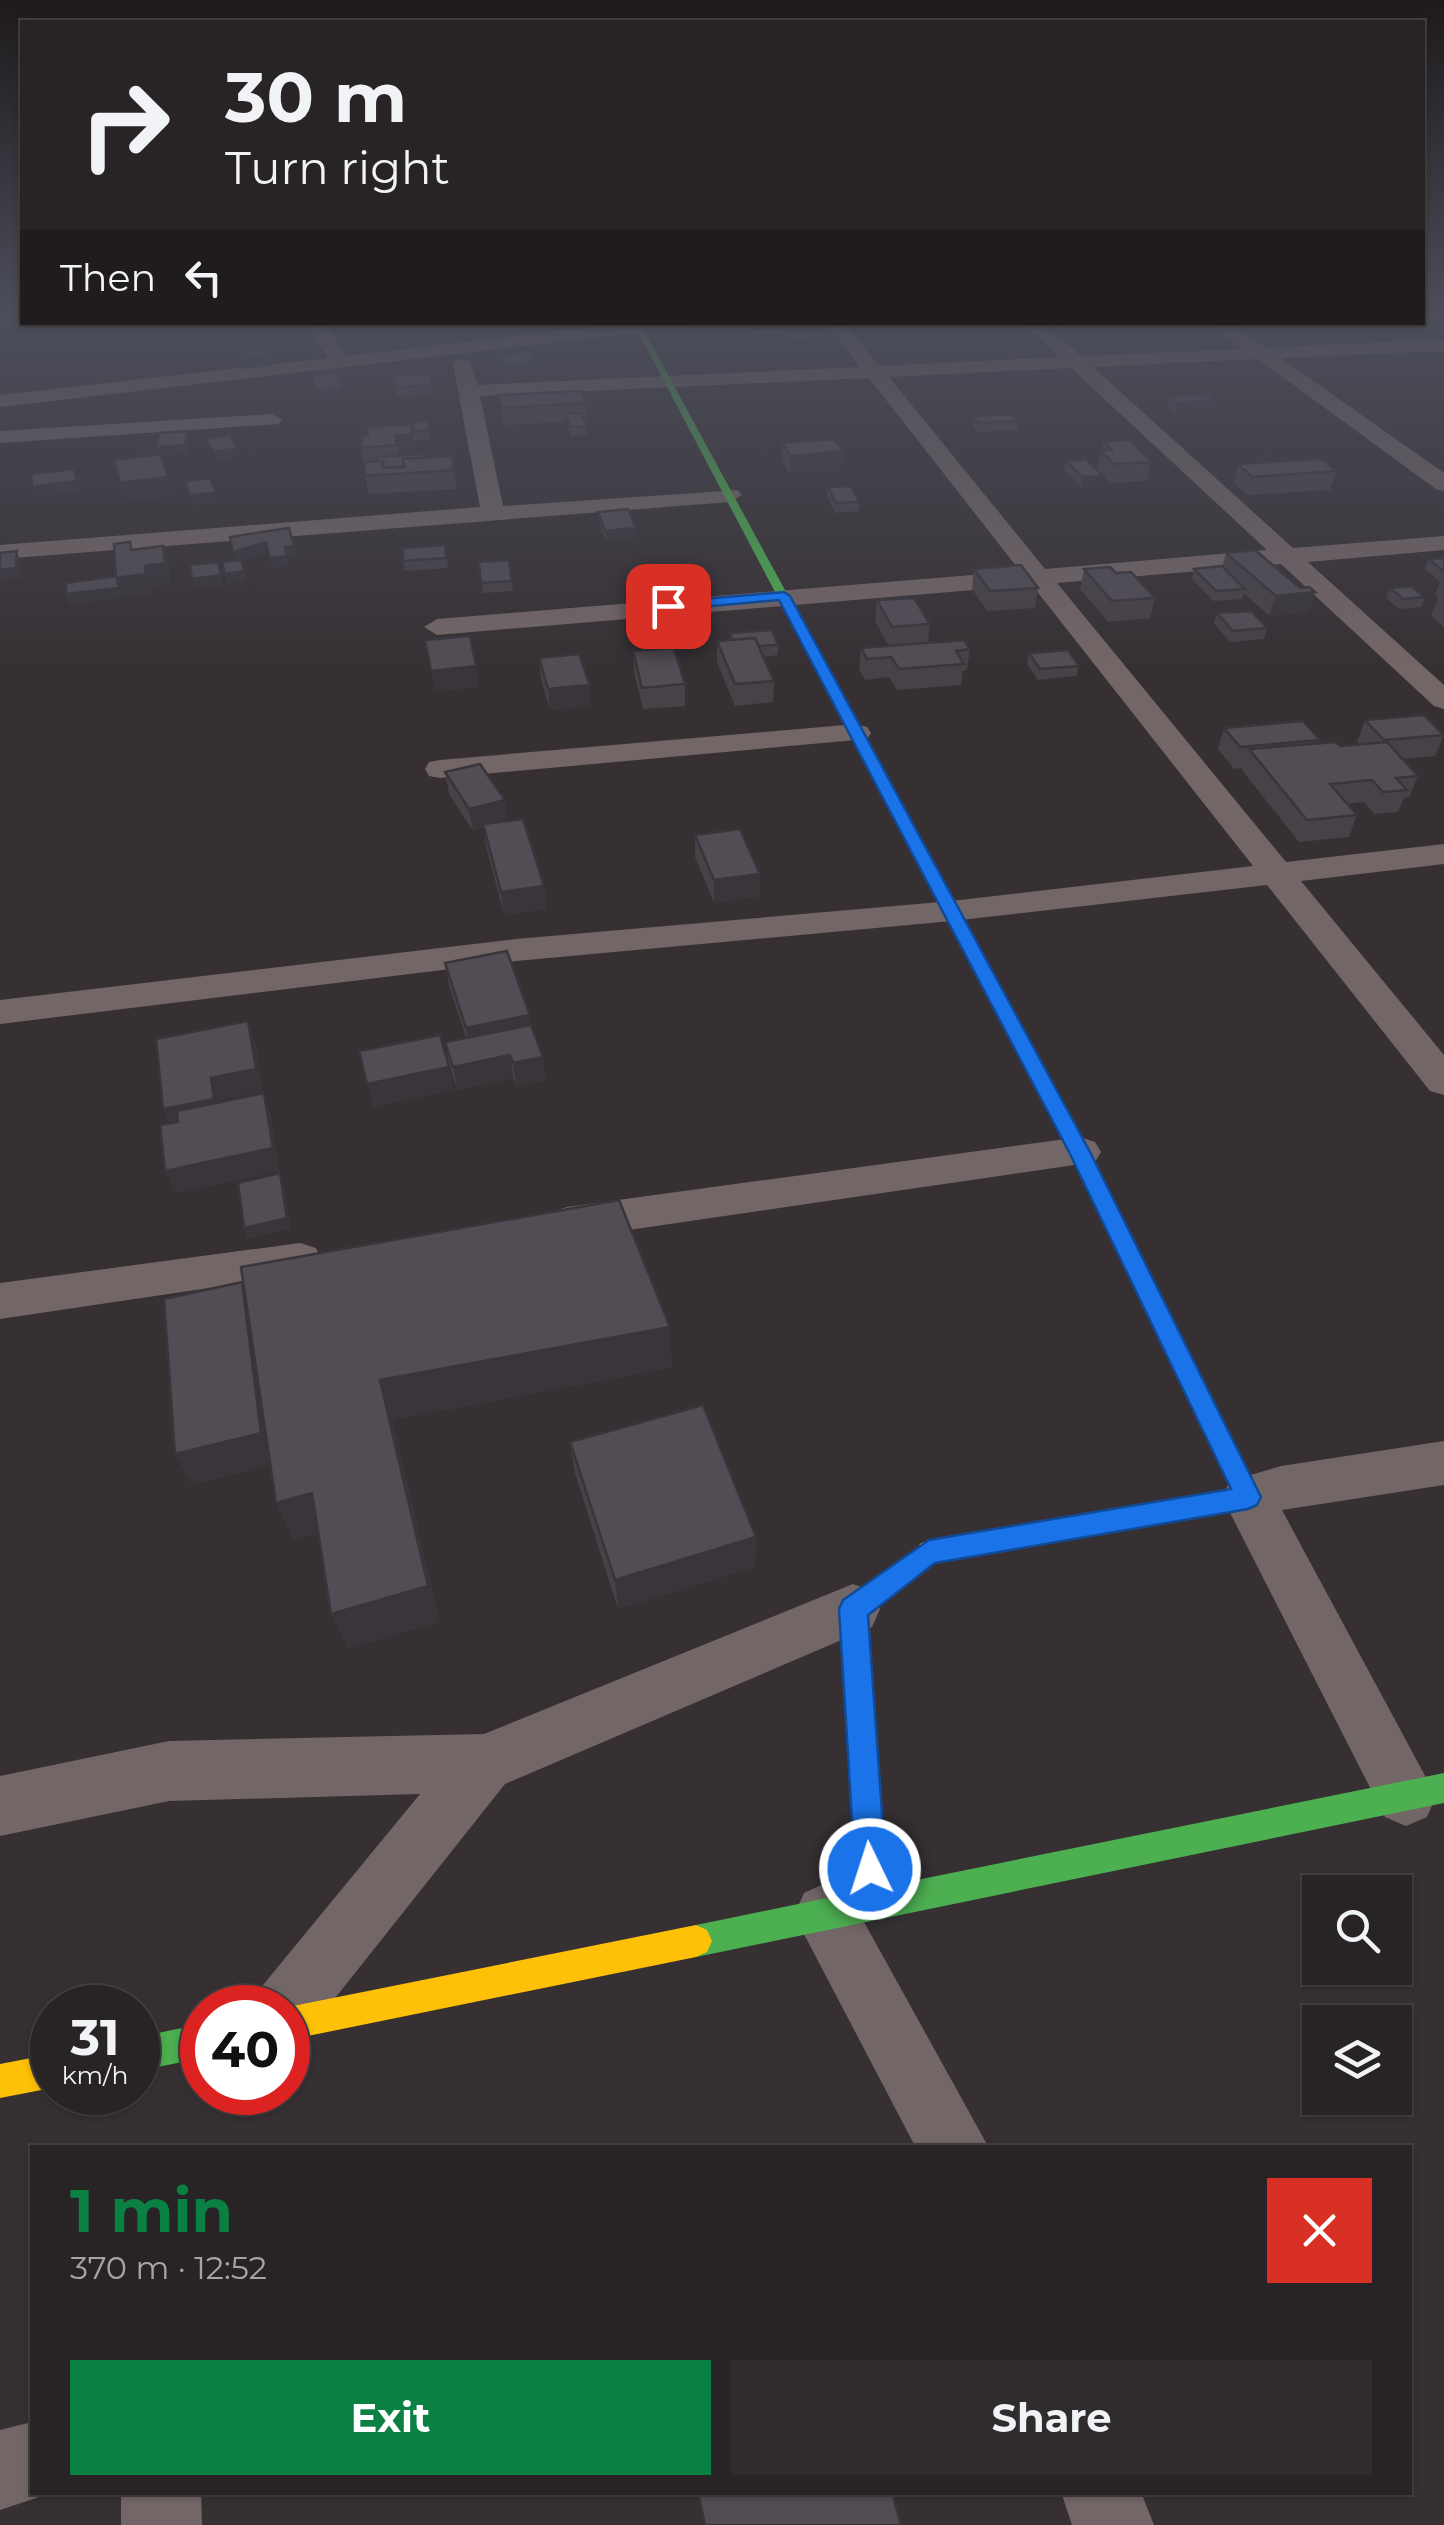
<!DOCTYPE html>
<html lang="en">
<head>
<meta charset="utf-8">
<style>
	:root { --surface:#282426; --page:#302c2e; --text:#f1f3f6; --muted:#a5a4a7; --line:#444143; --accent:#0b8043 }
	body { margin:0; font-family:Montserrat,sans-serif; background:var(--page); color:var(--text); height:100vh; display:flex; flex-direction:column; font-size:38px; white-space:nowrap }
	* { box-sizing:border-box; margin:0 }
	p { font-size:32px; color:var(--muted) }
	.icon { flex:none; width:55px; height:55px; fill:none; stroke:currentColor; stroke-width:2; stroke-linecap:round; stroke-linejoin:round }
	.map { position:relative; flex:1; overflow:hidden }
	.details { position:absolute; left:30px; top:2145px; width:1382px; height:350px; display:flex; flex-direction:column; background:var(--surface); border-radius:0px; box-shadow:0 2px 8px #0004,0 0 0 2px var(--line) }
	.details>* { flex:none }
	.hud { position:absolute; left:20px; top:20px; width:1405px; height:305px; border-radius:0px; box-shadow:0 2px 8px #0004,0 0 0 2px var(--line); background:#282426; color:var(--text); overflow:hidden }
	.controls { position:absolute; left:1302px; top:1875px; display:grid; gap:20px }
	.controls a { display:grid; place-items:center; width:110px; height:110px; border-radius:0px; background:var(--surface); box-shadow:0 2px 8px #0004,0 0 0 2px var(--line); font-size:50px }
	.speed { position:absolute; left:30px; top:1985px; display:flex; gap:20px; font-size:50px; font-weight:700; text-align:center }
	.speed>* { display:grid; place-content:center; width:130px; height:130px; border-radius:50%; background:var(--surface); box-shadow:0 2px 8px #0004,0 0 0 2px var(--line); line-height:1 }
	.speed small { font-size:25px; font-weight:400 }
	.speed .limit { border:15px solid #d22; background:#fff; color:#111 }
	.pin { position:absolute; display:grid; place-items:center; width:85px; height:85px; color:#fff; margin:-42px; border-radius:20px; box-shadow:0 5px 15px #0006 }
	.me { position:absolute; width:110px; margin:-55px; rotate:356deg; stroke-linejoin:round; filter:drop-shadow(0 0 8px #0008) }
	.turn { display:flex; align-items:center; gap:35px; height:210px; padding:0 40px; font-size:45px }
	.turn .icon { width:130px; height:130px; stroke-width:2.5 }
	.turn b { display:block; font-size:70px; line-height:85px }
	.then { display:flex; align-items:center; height:95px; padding:0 40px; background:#0003; gap:20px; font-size:38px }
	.round { display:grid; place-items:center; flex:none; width:105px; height:105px; border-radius:0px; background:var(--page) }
	.summary { display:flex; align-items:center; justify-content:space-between; height:170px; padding:0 40px }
	h1 { font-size:60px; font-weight:700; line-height:75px; color:var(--accent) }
	.cta { display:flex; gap:20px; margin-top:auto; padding:20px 40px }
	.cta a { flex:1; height:115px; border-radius:0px; background:var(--accent); color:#fff; font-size:40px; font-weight:700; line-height:115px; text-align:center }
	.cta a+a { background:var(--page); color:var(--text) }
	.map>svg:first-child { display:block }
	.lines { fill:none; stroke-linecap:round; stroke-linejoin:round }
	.street { fill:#736667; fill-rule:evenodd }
	.fast { fill:#4caf50; fill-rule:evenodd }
	.slow { fill:#ffc107; fill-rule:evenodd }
	.wall { fill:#474148 }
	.shaded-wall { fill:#39353b }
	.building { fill:#524c54; stroke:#39353b; stroke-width:2.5 }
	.route { fill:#1a73e8; stroke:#114b97; stroke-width:2.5 }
</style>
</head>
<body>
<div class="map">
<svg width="1444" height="2525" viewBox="0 0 1444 2525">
	<rect width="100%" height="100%" fill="#363033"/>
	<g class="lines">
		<g class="street">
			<polygon points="306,322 324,322 346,356 637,322 698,322 689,327 0,407 0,395 328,358"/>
			<path d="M825 322H844L879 366 1059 357 1023 322H1043L1081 356 1243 349 1209 322H1231L1266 348 1444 339V351L1281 358 1444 473V491L1436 489 1258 359 1093 367 1293 548 1444 536V550L1308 562 1444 685V709L1434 706 1281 564 1057 583 1286 862 1444 844V864L1301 881 1444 1055V1095L1430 1091 1267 885 952 921 516 961 0 1024V1000L516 939 952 901 1253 866 1032 585 437 635 424 627 437 619 1020 571 869 378 480 396 503 506 738 490 742 495 730 502 0 559V545L480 507 453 364 456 360H470L477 385 860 367ZM1071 368 1267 550 1045 569 889 377Z"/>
			<polygon points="272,414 282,420 279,424 0,443 0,431"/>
			<polygon points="856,724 867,727 871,733 867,739 440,778 429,776 425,769 429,762 440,760"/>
			<polygon points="1080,1137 1095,1142 1101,1152 1095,1162 567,1239 551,1234 545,1223 551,1212 567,1207"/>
			<polygon points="300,1243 316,1248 322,1260 316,1272 0,1319 0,1283"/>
			<polygon points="1444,1441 1444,1485 1282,1510 1436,1796 1427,1817 1406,1826 1385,1817 1222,1497 1230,1481 1281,1466"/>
			<polygon points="853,1584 872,1591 880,1609 872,1627 505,1784 309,2031 288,2041 288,2008 253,2008 263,1985 420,1794 169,1801 0,1836 0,1776 169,1741 484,1734"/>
			<polygon points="826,1883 848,1893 989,2148 916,2148 794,1915 804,1893"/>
			<polygon points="32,2422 32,2492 54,2492 0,2510 0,2430"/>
			<polygon points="121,2492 201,2492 202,2525 121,2525"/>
			<polygon points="1061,2492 1141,2492 1154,2525 1072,2525"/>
		</g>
		<g class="fast">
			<polygon points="641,325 1090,1152 1260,1497 1256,1505 1247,1508 1238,1505 1070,1152 636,328"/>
			<polygon points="929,1540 938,1544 942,1552 938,1560 867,1615 887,1886 1444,1773 1444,1803 696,1957 685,1952 680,1941 685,1930 696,1925 856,1892 839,1609 843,1600"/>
			<polygon points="202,2024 202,2058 138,2071 138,2037"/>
		</g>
		<g class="slow">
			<polygon points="1247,1486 1256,1489 1260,1497 1256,1505 1247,1508 929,1564 920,1560 916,1552 920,1544 929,1540"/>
			<polygon points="696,1925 707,1930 712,1941 707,1952 696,1957 288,2040 288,2007"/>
			<polygon points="52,2054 52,2088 0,2098 0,2064"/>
		</g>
	</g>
	<g class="wall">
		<polygon points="865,322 900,322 901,332 870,334 865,328"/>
		<polygon points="1047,322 1060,322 1069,330 1068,338 1058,339 1046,329"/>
		<polygon points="1139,322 1200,322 1199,326 1153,330"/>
		<polygon points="1290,322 1325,322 1324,325 1296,326"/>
		<polygon points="752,330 826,339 825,347 791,350 784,343 757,344 752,338"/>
		<polygon points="429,374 432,394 396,397 393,376"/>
		<polygon points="499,395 585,403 586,421 584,421 587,435 571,436 566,422 503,425"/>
		<polygon points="1169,397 1215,400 1213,409 1175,412 1167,406"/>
		<polygon points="973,416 1018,421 1017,430 977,432 972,425"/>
		<polygon points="428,421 431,439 414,440 416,452 398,454 399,455 423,458 452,456 457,489 368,494 361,448 368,435 401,424"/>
		<polygon points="1104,441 1151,462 1147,481 1109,483 1103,476 1101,485 1081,487 1064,470 1066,461 1102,475 1097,469"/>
		<polygon points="782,443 844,451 843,470 790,474 782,461"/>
		<polygon points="1238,464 1336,471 1330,490 1247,495 1234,483"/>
		<polygon points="828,487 859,502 859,511 835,513 827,496"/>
		<polygon points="598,512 636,528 636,538 606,541 599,521"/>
		<polygon points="445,545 448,568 405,571 403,561"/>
		<polygon points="1226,553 1300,588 1315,592 1309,612 1269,616 1244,593 1242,599 1213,601 1192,579 1194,569 1222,567"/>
		<polygon points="1444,558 1444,627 1431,616 1438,598 1435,595 1440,582 1425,569 1429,559"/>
		<polygon points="509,560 513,591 483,593 479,562"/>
		<polygon points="974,569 1038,588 1035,608 987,611 972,589"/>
		<polygon points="1084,569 1116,573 1155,598 1150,618 1108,622 1080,589"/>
		<polygon points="1390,588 1425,597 1421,607 1399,609 1386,598"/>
		<polygon points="877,600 930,624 928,642 970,649 967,670 963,671 961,685 897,690 889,677 865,680 859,669 861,648 889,646 875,621"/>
		<polygon points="1217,613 1267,628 1264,639 1230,642 1214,623"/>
		<polygon points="730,633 778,645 778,655 763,657 774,681 773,702 735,706 717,662 717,641 730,640"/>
		<polygon points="633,651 685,684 685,706 643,709 634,672"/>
		<polygon points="1029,653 1079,666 1076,676 1038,680 1027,664"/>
		<polygon points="539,658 590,685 591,706 550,710 541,679"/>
		<polygon points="1365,720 1444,735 1435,756 1403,759 1418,776 1409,797 1404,798 1398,812 1374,814 1364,802 1348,804 1357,815 1349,837 1299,842 1242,770 1243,768 1234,769 1218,749 1224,728 1320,740 1320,743 1340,746 1359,744 1357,742"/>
		<polygon points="445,772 507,821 544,886 546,909 504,915 486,846 484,828 473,831 449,794"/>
		<polygon points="695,835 760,896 714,903 695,857"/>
		<polygon points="445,963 530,1015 532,1028 546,1080 516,1086 513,1078 457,1090 449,1065 445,1042 466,1038 449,986"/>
		<polygon points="570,1442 756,1537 755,1567 618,1609 575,1473"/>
	</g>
	<g class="shaded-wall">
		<polygon points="0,316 22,316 22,322 43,322 0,329"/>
		<polygon points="1154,322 1200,322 1199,326 1153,330"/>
		<polygon points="901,324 901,332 870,334 871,326"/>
		<polygon points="1059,330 1069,330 1068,338 1058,339"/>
		<polygon points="826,339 825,347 791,350 792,342"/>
		<polygon points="269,357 271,366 244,369 242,360"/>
		<polygon points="533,363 534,372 505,373 504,365"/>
		<polygon points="342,387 343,396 319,398 317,390"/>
		<polygon points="1215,400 1213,409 1175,412 1177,403"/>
		<polygon points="187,431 189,440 188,454 159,456 157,447"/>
		<polygon points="413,434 416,452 398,454 399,464 396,436"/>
		<polygon points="238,448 240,457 216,461 214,452"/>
		<polygon points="844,451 843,470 790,474 791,456"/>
		<polygon points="74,469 80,491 36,496 33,487"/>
		<polygon points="1103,476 1101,485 1081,487 1082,477"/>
		<polygon points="168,477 173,496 126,502 120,483"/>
		<polygon points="216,492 218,502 193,505 190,496"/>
		<polygon points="636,528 636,538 606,541 605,531"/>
		<polygon points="266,542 269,552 236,562 233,552"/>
		<polygon points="163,546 169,565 171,583 152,586 152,594 123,598 122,595 122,598 70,605 66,594 116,578 145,566"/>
		<polygon points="294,546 296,556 287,557 289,566 272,568 270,558 285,547"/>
		<polygon points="17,551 20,561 20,578 0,581 0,570"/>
		<polygon points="218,562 223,585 194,589 192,579"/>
		<polygon points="244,571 247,581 227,584 225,574"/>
		<polygon points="1315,592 1309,612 1269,616 1276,596"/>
		<polygon points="476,666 479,687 434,692 431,671"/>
		<polygon points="590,685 591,706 550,710 548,689"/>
		<polygon points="505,800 508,823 473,831 469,809"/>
		<polygon points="760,874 760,896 714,903 714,880"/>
		<polygon points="544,886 546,909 504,915 501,892"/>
		<polygon points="530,1015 534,1038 470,1051 466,1028"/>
		<polygon points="248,1021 256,1044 263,1092 220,1100 223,1122 172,1132 163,1109 211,1078"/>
		<polygon points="510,1055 513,1078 457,1090 453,1067"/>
		<polygon points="543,1057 546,1080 516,1086 513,1063"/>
		<polygon points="449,1067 454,1090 373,1107 367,1084"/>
		<polygon points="264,1093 271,1116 280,1171 175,1194 165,1171"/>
		<polygon points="280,1173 284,1185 291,1229 248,1239 244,1228"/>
		<polygon points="242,1282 255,1314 275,1464 192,1485 175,1454"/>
		<polygon points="670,1327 672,1368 393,1420 440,1622 348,1649 331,1614 380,1380"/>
		<polygon points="312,1493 328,1531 294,1541 276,1503"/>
		<polygon points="756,1537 755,1567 618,1609 615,1580"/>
	</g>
	<g class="building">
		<polygon points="868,322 900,322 901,324 871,326"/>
		<polygon points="1049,322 1060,322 1069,330 1059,330"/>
		<polygon points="780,328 785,334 757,336 752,330"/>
		<polygon points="818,332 826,339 792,342 785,335"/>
		<polygon points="265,350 269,357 242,360 239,353"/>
		<polygon points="529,352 533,363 504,365 500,354"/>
		<polygon points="335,372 342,387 317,390 311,375"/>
		<polygon points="429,374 431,385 395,388 393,376"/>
		<polygon points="581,391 585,403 501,408 499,395"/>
		<polygon points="1207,394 1215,400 1177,403 1169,397"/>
		<polygon points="581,413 586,426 570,427 565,414"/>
		<polygon points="1013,414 1018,421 978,423 973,416"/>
		<polygon points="428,421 429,430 413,431 412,424 401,424 401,423"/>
		<polygon points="412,424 413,434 396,436 396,445 361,448 361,436 368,435 367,427"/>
		<polygon points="187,431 185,445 157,447 159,433"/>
		<polygon points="230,435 238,448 214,452 206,439"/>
		<polygon points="834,439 844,451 791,456 782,443"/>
		<polygon points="1130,440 1151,462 1113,464 1101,450 1112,450 1104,441"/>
		<polygon points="160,454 168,477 120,483 114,460"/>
		<polygon points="423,454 423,458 403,459 404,466 384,468 383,461 377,461 377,457"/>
		<polygon points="452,456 454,470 365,476 364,462 383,461 383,468 404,467 403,459"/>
		<polygon points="1086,459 1103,476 1082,477 1066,461"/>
		<polygon points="1321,459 1336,471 1252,477 1238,464"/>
		<polygon points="74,469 77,481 33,487 31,474"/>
		<polygon points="210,478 216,492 190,496 185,481"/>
		<polygon points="851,486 859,502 836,503 828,487"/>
		<polygon points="628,509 636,528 605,531 598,512"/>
		<polygon points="289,528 294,546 285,547 287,556 270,558 266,542 233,552 230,537"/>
		<polygon points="130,542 131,550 163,546 165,563 145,566 146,574 116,578 114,544"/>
		<polygon points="445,545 446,558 403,561 403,548"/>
		<polygon points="1255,550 1300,588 1309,587 1315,592 1276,596 1226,553"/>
		<polygon points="17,551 16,568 0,570 0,553"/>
		<polygon points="1444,558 1444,572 1429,559"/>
		<polygon points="241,560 244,571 225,574 222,562"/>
		<polygon points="509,560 512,581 481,583 479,562"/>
		<polygon points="218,562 221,575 192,579 190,565"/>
		<polygon points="1021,565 1038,588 990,591 974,569"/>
		<polygon points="1222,566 1245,589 1216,591 1194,569"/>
		<polygon points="1110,567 1116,573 1131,572 1155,598 1112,601 1084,569"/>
		<polygon points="116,576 119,588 66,594 66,583"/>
		<polygon points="1411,586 1425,597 1403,599 1390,588"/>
		<polygon points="914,598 930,624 892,627 877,600"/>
		<polygon points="1251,611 1267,628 1233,631 1217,613"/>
		<polygon points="772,630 778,645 759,646 755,638 732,640 730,633"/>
		<polygon points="470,636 476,666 431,671 425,640"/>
		<polygon points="755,638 774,681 735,684 717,641"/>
		<polygon points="964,640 970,649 956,651 964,664 899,669 891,657 867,659 861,648"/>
		<polygon points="674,648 685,684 642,688 633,651"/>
		<polygon points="1068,650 1079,666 1040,669 1029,653"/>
		<polygon points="579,654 590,685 548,689 539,658"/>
		<polygon points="1424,715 1444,735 1384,740 1365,720"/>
		<polygon points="1303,721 1320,740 1240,747 1224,728"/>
		<polygon points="1336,742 1340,746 1387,742 1418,776 1396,778 1407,790 1383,792 1372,780 1330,784 1357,815 1307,820 1249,749"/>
		<polygon points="480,764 505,800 469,809 445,772"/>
		<polygon points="523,819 544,886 501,892 483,824"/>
		<polygon points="740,829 760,874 714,880 695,835"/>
		<polygon points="507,951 530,1015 466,1028 445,963"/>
		<polygon points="248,1021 256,1069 211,1078 214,1099 163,1109 156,1039"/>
		<polygon points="531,1025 543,1057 513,1063 510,1055 453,1067 445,1042"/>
		<polygon points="440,1035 449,1067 367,1084 359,1051"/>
		<polygon points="264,1093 273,1148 165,1171 160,1125 178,1122 177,1111"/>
		<polygon points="280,1173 287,1218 244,1228 238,1183"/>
		<polygon points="619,1200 670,1327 380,1380 428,1586 331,1614 312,1493 276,1503 241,1267"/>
		<polygon points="242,1282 261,1433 175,1454 164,1299"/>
		<polygon points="703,1405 756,1537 615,1580 570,1442"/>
		<polygon points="711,2492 892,2492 901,2525 705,2525 699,2497"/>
	</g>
	<linearGradient id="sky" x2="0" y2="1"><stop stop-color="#1e1a1c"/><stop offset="0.47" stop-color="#4c4e5b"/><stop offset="1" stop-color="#4c4e5b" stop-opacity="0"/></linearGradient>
	<rect width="1444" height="669" fill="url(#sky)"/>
	<polygon class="route" points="784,592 790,596 1090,1152 1261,1497 1257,1505 1248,1509 935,1563 868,1615 886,1869 881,1880 870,1885 859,1880 855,1869 839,1609 843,1600 929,1540 1231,1489 1069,1152 779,600 668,610 661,606 668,602"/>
</svg>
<div class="controls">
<a><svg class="icon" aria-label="search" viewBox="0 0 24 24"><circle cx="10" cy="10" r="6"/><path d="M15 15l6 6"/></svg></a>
<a><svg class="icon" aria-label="layers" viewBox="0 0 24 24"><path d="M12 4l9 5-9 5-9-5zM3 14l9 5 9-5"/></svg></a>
</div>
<div class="speed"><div>31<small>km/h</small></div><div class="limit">40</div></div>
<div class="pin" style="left:668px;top:606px;background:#d93025"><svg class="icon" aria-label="arrive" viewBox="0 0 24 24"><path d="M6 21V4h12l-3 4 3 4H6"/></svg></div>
<svg class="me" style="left:870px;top:1869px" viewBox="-20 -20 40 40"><circle r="17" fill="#1a73e8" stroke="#fff" stroke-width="3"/><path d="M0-11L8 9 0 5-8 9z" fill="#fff"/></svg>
<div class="hud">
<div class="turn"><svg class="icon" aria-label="right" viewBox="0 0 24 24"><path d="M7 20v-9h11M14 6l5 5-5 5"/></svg><div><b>30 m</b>Turn right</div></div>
<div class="then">Then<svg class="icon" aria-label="left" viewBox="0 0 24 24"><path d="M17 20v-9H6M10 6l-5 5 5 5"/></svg></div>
</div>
<section class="details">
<div class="summary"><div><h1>1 min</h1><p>370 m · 12:52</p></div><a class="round" style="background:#d93025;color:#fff"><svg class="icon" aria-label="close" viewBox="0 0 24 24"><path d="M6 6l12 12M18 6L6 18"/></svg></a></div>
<div class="cta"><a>Exit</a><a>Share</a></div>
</section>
</div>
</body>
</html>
